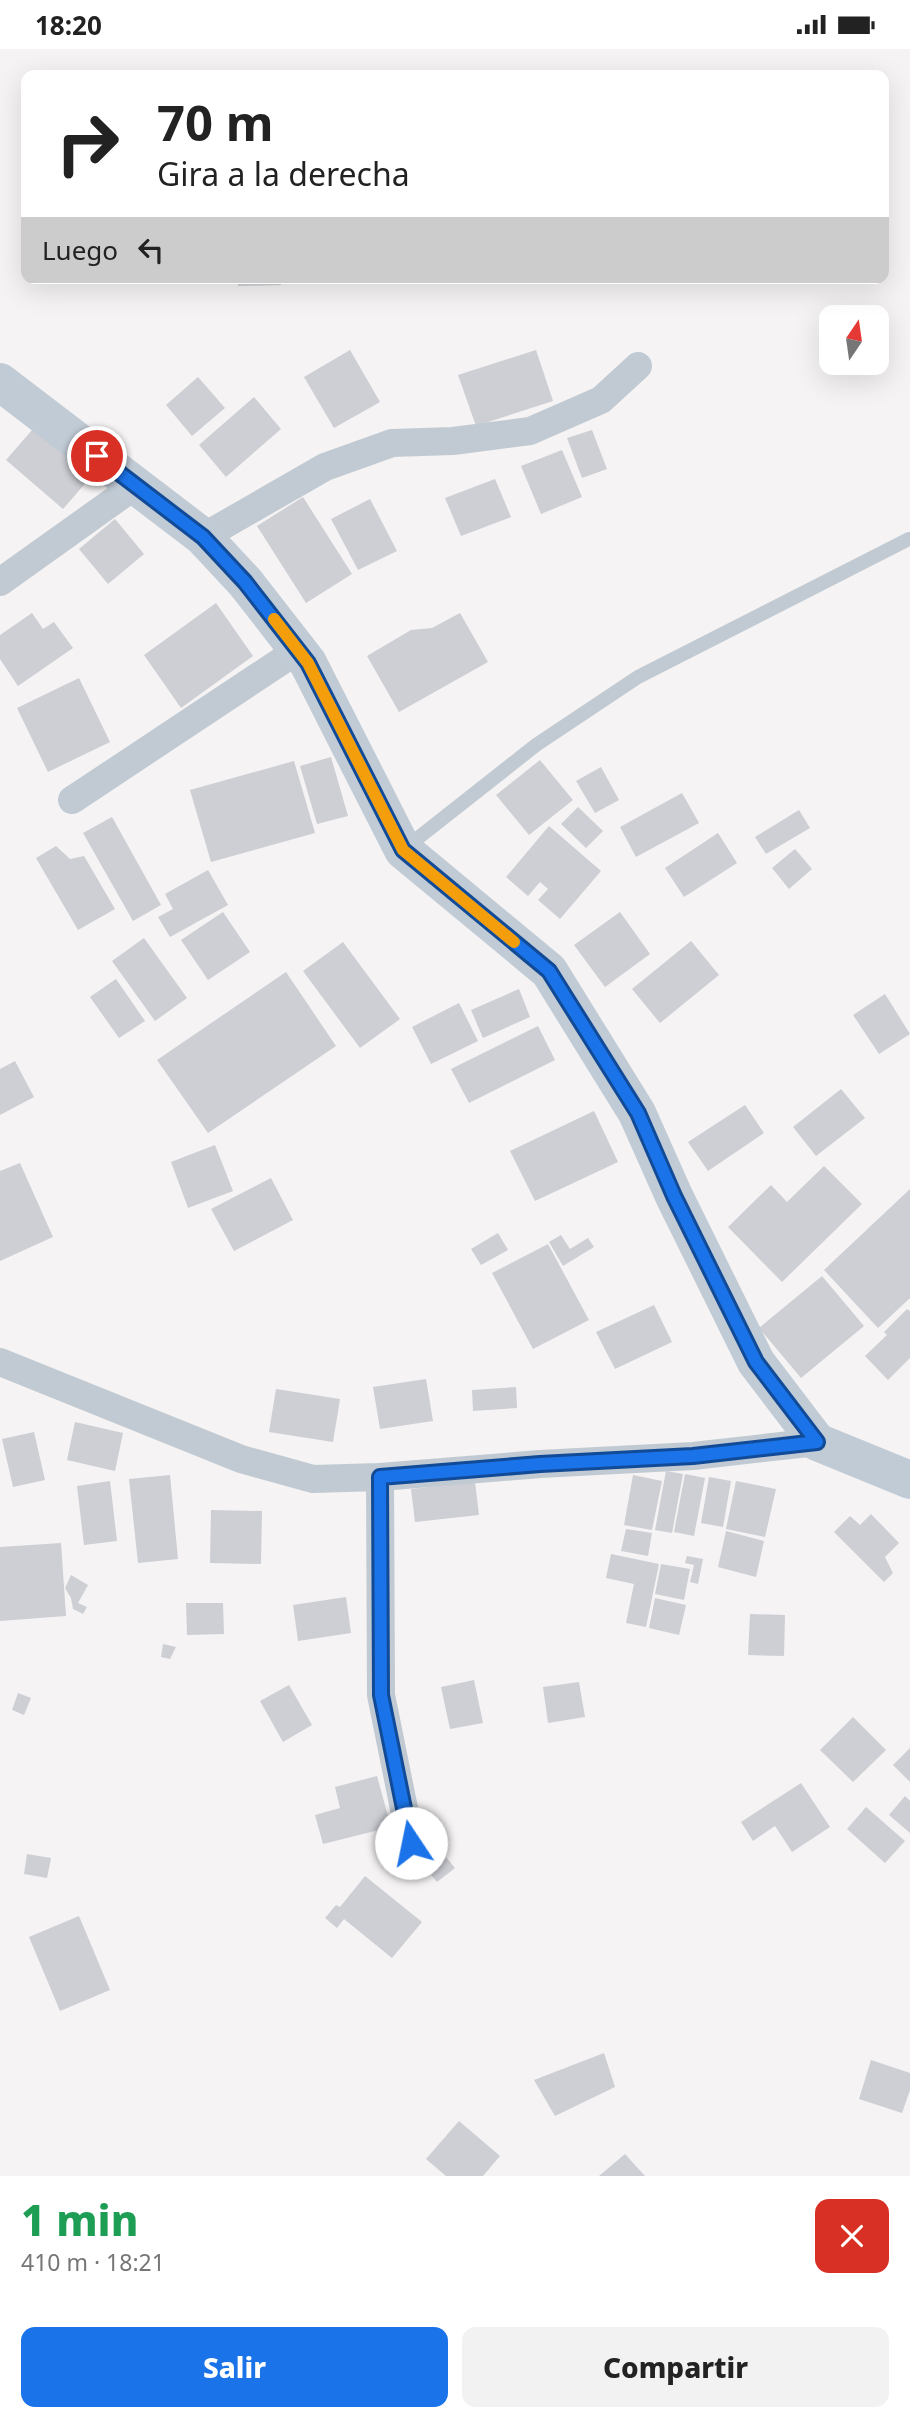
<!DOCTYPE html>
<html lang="es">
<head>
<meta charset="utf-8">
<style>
	:root { --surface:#fff; --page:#f2f2f2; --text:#222; --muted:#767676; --accent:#1a73e8 }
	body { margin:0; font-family:"Noto Sans",sans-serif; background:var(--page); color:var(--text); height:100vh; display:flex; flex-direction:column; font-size:26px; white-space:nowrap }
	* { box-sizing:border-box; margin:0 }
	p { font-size:23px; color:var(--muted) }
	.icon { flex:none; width:38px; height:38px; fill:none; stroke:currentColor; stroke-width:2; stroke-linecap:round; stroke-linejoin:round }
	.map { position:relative; height:2127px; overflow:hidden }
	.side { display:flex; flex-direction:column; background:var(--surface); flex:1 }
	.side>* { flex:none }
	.hud { position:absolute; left:21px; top:21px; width:868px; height:214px; border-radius:14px; box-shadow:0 7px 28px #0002; background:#fff; color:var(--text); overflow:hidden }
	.needle { width:46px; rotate:13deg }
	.fabs { position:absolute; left:819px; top:256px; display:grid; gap:14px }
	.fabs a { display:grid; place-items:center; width:70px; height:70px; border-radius:14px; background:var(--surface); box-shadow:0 7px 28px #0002; font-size:35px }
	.pin { position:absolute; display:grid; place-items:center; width:60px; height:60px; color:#fff; margin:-30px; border:4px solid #fff; border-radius:50%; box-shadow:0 2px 7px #0007 }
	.me { position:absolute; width:77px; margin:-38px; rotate:349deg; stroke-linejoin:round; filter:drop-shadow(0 0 5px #0008) }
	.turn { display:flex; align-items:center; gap:24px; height:147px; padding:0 21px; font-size:32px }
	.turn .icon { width:91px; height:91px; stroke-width:2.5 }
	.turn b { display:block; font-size:49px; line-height:60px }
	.then { display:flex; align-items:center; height:66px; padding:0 21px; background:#0003; gap:14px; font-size:26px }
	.round { display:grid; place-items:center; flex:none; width:74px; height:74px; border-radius:14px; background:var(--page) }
	.summary { display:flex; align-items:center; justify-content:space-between; height:119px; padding:0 21px }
	h1 { font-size:42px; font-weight:800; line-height:52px; color:#1e9e55 }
	.primary-button { display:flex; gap:14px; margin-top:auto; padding:14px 21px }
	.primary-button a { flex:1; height:80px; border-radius:14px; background:var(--accent); color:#fff; font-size:28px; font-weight:800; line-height:80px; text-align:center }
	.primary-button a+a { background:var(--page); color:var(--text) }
	.status { display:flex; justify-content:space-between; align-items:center; height:49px; padding:0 35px; background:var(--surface); direction:ltr }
	.status svg { height:19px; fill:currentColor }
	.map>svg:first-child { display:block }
	.building { fill:#cdcfd5 }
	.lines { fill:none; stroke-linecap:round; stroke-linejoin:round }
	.lane { stroke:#c1cad2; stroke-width:14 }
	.street { stroke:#c1cad2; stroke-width:28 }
	.secondary { stroke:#c1cbd6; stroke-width:38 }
	.route-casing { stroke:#114b97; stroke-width:18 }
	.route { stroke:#1a73e8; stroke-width:12 }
	.slow { stroke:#f59e0b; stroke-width:12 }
</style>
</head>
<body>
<div class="status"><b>18:20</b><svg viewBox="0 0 49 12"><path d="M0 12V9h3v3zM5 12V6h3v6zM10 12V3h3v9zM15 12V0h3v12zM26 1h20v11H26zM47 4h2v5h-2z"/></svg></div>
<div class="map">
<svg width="910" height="2127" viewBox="0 0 910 2127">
	<rect width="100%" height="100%" fill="#f5f3f3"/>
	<g class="building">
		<polygon points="238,229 281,229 281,236 238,237"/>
		<polygon points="350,301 380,353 334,379 304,328"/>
		<polygon points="536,301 553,352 476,377 458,326"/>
		<polygon points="198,328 225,359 192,387 166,356"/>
		<polygon points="254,348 281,380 226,428 199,396"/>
		<polygon points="39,373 96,422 63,460 6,411"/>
		<polygon points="592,381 607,420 582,429 567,389"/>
		<polygon points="562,401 582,448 541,465 521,417"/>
		<polygon points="495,430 511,468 461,487 445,449"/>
		<polygon points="303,448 352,525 306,554 257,477"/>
		<polygon points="370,450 397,502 358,521 331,470"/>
		<polygon points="115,470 144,505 108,535 79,500"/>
		<polygon points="216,554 253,607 181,659 144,606"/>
		<polygon points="32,564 43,580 54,573 73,599 18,637 0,610 0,586"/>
		<polygon points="460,564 488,613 399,663 367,607 411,581 432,579"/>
		<polygon points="79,629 110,693 48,723 17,659"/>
		<polygon points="331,708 348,767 317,775 300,717"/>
		<polygon points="540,711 573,751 529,786 496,746"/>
		<polygon points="294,712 315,784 211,813 190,741"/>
		<polygon points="601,718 619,751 595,764 576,732"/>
		<polygon points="682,744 699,774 636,808 620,778"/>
		<polygon points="578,758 603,782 586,799 561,775"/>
		<polygon points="799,761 810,779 766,805 755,788"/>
		<polygon points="112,768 161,856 133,872 83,784"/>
		<polygon points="549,777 601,822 560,870 538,851 548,840 540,833 528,847 506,828"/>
		<polygon points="718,784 737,814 684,848 665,819"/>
		<polygon points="56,797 70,810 84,807 115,860 78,881 36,809"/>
		<polygon points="795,800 812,820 789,840 772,819"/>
		<polygon points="208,821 228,856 170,888 158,868 173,860 165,845"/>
		<polygon points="223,863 250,903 208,931 181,891"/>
		<polygon points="620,863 650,905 605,938 574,896"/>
		<polygon points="144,889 187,949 155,972 112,912"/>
		<polygon points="691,892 719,926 660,974 632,940"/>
		<polygon points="343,893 400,970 360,999 303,922"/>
		<polygon points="286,923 336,997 208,1084 157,1011"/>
		<polygon points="116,930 145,972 119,989 90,948"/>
		<polygon points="519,940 530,968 483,989 471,961"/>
		<polygon points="885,945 910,985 879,1005 853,966"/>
		<polygon points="459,954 478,992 431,1015 412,978"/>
		<polygon points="538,977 555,1011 469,1054 451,1020"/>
		<polygon points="15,1012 34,1048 0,1066 0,1020"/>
		<polygon points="841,1040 865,1069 816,1107 793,1078"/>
		<polygon points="745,1056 764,1084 708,1122 688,1093"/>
		<polygon points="594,1062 618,1113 535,1152 510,1102"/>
		<polygon points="215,1096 233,1142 188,1159 171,1113"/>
		<polygon points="20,1114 53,1188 0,1212 0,1122"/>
		<polygon points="824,1117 862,1155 782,1233 728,1178 771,1136 787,1153"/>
		<polygon points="271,1129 293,1171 234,1202 211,1160"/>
		<polygon points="910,1140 910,1249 878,1279 824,1221"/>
		<polygon points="498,1184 508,1201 481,1216 471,1200"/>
		<polygon points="561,1186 570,1200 588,1189 594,1198 563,1217 549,1193"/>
		<polygon points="548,1195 589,1271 533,1300 492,1224"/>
		<polygon points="822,1227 864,1277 801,1329 759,1279"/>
		<polygon points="654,1256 672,1293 615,1320 596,1283"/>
		<polygon points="907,1260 910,1262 910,1309 888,1331 865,1307 887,1286 884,1283"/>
		<polygon points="426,1330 433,1372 380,1380 373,1338"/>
		<polygon points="516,1338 517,1359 473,1362 472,1341"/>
		<polygon points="276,1340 340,1350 333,1393 269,1383"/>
		<polygon points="75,1373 123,1384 115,1422 67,1411"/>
		<polygon points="34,1383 45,1431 13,1438 2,1390"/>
		<polygon points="666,1422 683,1425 672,1484 655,1481"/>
		<polygon points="685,1425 705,1429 694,1487 674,1483"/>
		<polygon points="170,1426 178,1510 138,1514 129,1430"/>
		<polygon points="633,1426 662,1432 652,1481 624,1476"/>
		<polygon points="709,1428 731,1432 723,1478 701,1474"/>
		<polygon points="110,1432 117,1492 84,1496 77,1437"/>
		<polygon points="736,1432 776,1440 765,1488 726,1480"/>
		<polygon points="475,1433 479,1466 415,1473 411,1440"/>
		<polygon points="211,1461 262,1462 261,1515 210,1514"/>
		<polygon points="871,1465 899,1494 885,1508 893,1524 884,1533 834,1483 850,1467 860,1476"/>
		<polygon points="626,1480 652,1484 648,1507 621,1502"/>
		<polygon points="726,1482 764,1492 756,1528 718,1518"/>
		<polygon points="61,1494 66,1567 0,1572 0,1498"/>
		<polygon points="611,1505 659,1515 646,1578 626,1574 634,1535 606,1529"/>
		<polygon points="687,1507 703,1510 698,1535 690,1533 694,1516 685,1514"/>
		<polygon points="661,1515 690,1520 684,1551 655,1545"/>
		<polygon points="71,1526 88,1536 78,1554 87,1558 83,1565 73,1560 71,1549 65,1539"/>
		<polygon points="346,1548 351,1584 298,1592 293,1556"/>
		<polygon points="655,1549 686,1556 679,1586 649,1579"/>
		<polygon points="186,1554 223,1554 224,1585 187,1586"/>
		<polygon points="750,1565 785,1566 784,1607 748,1606"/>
		<polygon points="163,1595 176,1598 170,1610 161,1608"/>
		<polygon points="474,1631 483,1674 450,1680 441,1638"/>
		<polygon points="579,1633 585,1668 548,1674 543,1638"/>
		<polygon points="289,1636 312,1676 283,1693 260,1652"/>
		<polygon points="18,1644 31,1649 24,1666 12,1661"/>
		<polygon points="853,1668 886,1701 853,1733 820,1701"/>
		<polygon points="910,1699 910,1733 893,1716"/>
		<polygon points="377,1727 391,1778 323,1795 315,1766 340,1759 335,1738"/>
		<polygon points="801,1734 830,1778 792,1803 775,1777 753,1792 741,1773"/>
		<polygon points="905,1747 910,1752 910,1784 889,1766"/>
		<polygon points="866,1758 905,1792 885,1814 847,1780"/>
		<polygon points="441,1802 455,1819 437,1833 423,1816"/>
		<polygon points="27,1805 51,1809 47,1829 24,1825"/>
		<polygon points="365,1827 422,1873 392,1909 344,1870 337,1879 325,1869 336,1856 340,1858"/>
		<polygon points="79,1867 110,1941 60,1962 29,1888"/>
		<polygon points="604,2004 615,2038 555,2067 534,2031"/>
		<polygon points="871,2011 910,2024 910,2041 902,2064 859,2050"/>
		<polygon points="459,2072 500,2107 483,2127 446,2127 426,2110"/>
		<polygon points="625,2105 645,2127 599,2127"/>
	</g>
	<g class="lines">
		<polyline class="lane" points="404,800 536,696 638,628 909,490"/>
		<g class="street">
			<polyline points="203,488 325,418 392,394 453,392 530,382 601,351 638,317"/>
			<polyline points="0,533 136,436"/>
			<polyline points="72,751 298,601"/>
			<polyline points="0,1313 241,1410 313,1430 380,1428 540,1415 693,1407 817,1393"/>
			<polyline points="380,1428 381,1646 411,1794"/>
		</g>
		<polyline class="secondary" points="0,333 203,488 245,533 308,614 403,801 549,922 637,1064 674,1147 756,1313 817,1393 910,1431"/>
	</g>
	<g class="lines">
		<g class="route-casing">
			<polyline id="route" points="97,407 203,488 245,533 308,614 403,801 549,922 638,1064 674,1147 756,1313 817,1393 693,1407 540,1415 380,1428 381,1646 411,1794"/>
		</g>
		<use href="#route" class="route"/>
		<polyline class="slow" points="274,570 308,614 403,801 514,893"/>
	</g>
</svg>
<div class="fabs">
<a><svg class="needle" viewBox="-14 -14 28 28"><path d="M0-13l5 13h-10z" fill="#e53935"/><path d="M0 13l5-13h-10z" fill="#767676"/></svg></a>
</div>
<div class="pin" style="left:97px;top:407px;background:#d93025"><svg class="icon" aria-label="arrive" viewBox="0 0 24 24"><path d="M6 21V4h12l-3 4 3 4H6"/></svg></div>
<svg class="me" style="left:411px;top:1794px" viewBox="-20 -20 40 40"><circle r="19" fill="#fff"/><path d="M0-13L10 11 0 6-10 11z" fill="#1a73e8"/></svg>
<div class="hud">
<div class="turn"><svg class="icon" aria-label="right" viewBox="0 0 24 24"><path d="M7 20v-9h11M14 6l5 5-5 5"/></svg><div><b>70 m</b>Gira a la derecha</div></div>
<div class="then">Luego<svg class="icon" aria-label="left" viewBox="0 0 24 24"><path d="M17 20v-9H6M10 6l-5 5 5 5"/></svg></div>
</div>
</div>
<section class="side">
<div class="summary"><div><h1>1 min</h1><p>410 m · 18:21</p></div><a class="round" style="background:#d93025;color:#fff"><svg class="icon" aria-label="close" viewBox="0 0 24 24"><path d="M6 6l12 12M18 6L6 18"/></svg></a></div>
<div class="primary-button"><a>Salir</a><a>Compartir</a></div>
</section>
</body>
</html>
